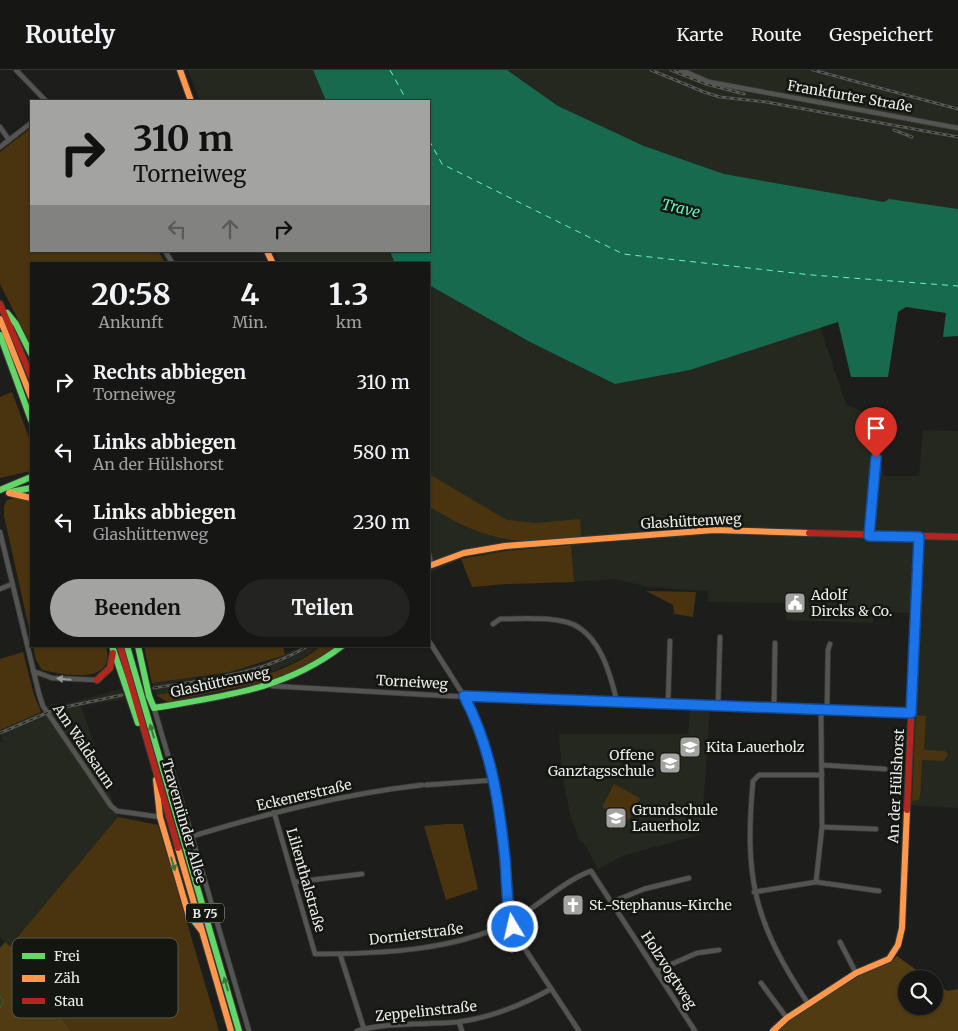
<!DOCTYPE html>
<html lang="de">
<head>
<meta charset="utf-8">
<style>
	:root { --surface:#161614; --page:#232322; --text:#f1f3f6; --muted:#9e9fa0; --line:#353534; --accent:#a3a4a1 }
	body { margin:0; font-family:Merriweather,serif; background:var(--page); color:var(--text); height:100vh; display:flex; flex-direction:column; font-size:19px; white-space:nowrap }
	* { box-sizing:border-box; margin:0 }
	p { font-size:16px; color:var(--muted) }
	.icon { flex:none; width:28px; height:28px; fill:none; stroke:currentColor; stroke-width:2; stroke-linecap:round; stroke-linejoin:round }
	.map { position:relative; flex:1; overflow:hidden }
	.sheet { position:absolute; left:30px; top:192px; width:400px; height:385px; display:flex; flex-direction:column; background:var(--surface); border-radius:0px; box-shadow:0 1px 4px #0004,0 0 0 1px var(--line) }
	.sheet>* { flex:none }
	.hud { position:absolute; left:30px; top:30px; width:400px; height:152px; border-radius:0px; box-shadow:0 1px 4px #0004,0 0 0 1px var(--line); background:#a3a4a1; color:#111; overflow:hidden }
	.fabs { position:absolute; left:898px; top:900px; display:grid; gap:10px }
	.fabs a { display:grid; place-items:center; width:45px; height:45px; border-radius:50%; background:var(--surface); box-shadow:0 1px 4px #0004,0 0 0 1px var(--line); font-size:25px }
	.pin { position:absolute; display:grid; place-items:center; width:42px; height:42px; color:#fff; margin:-51px -21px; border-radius:50% 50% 50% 0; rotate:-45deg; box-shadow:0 0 5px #0007 }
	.pin .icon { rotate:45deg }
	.me { position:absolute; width:55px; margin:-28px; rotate:351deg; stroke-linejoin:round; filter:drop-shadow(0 0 4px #0008) }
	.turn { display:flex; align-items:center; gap:18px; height:105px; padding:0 20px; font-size:22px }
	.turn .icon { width:65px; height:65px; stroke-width:2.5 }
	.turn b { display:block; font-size:35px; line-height:42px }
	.lanes { display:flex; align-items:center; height:48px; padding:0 20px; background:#0003; justify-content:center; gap:25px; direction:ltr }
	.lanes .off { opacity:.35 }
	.eta { display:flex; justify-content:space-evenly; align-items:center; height:85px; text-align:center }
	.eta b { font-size:30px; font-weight:700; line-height:35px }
	.action { display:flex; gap:10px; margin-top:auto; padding:10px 20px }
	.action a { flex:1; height:58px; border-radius:30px; background:var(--accent); color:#111; font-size:20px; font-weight:700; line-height:58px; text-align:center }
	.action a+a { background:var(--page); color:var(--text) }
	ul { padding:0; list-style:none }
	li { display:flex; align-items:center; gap:15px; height:70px; padding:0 20px }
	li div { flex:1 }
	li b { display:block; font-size:19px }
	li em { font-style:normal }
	header { display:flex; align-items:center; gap:30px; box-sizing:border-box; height:70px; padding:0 25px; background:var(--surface); border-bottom:1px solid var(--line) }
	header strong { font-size:24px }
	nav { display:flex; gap:28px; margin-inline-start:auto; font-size:18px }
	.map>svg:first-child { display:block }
	.built { fill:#25281e }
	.green { fill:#49340f }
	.forest { fill:#513b12 }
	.water { fill:#186a4f }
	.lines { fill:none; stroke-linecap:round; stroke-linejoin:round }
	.stream { stroke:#186a4f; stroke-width:1 }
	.ferry { stroke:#63f6c0; stroke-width:1; stroke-dasharray:6 5; stroke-linecap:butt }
	.street-casing { stroke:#383936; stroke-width:6 }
	.fast-casing { stroke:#383936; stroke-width:8 }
	.slow-casing { stroke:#383936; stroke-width:8 }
	.jam-casing { stroke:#383936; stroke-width:8 }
	.street { stroke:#545553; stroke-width:4.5 }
	.fast { stroke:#63d668; stroke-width:6 }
	.slow { stroke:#ff974d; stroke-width:6 }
	.jam { stroke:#b3261e; stroke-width:6 }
	.rail-casing { stroke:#585856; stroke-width:3 }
	.rail { stroke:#141611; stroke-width:1; stroke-dasharray:4; stroke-linecap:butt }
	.oneway { fill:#989996 }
	.oneway2 { fill:#3c763c }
	.route-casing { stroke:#114b97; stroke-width:12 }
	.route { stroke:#1a73e8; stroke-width:9 }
	.labels { text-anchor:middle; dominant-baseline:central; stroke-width:5; stroke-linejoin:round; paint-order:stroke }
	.shield { fill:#141611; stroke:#aaaca8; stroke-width:1 }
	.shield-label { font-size:12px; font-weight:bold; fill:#ebece9 }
	.street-label { font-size:14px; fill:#ebece9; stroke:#141611 }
	.poi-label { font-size:14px; fill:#ebece9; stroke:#141611; text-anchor:start }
	.water-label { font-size:15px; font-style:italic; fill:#63f6c0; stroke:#141611 }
	.key { fill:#141611; stroke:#545652; stroke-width:1 }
	.key-label { font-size:14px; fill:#ebece9 }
</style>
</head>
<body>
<header>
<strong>Routely</strong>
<nav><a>Karte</a><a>Route</a><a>Gespeichert</a></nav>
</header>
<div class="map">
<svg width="958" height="961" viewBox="0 0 958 961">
	<rect width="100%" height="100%" fill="#1d1e1b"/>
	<g class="built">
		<polygon points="188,0 313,0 326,31 200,31"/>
		<polygon points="507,0 958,0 958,139 887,131 884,132 724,104 644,76 558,36"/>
		<polygon points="274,181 390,181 395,194 281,194"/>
		<polygon points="429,215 530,272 615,314 690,300 820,257 846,334 871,346 884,406 919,406 923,360 958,361 958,738 907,735 915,552 912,543 881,542 879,548 873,548 873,553 786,550 786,533 708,532 708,521 648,517 615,509 574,512 570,475 506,481 461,489 429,503"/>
		<polygon points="303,576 321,576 295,592 263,605 226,614 156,625 152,613 230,602 261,594"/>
		<polygon points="121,619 125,629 81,636 118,747 10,876 0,867 0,673 3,672 0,660 41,642 44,646 53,643 49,635 56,633 58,636"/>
		<polygon points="690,638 710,639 701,764 623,786 598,799 585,775 579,770 571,748 562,704 559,664 688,664"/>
	</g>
	<g class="green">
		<polygon points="31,58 31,181 158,181 166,194 31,194 31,275 0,214 0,82"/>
		<polygon points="12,322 31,373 31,401 0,408 0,327"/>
		<path d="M429 404 507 450 536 453 580 449 581 467C562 468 542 471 523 471 490 470 455 453 429 436Z"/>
		<polygon points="14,428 31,431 31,567 4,446 4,436 7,430"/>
		<polygon points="571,475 574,512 506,514 472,517 461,489 506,481"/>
		<polygon points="646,521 696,522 693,547 674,544 673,535"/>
		<path d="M33 576H106C117 616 64 605 42 600L36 590Z"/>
		<polygon points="144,576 283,576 285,585 230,602 152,613"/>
		<path d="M321 576H336L319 588 278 609 167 632 156 625C210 616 277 613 321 576Z"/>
		<polygon points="23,582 34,625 41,642 0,660 0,589"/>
		<polygon points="916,645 926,646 924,680 945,681 948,685 944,691 922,690 920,726 919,730 912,731"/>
		<polygon points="614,714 640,728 629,750 602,737"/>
		<polygon points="118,747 158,755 219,961 71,961 10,876"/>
		<polygon points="447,754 463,754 478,819 446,830 424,756"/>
	</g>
	<g class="forest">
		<polygon points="5,872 10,876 71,961 0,961 0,878"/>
		<path d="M897 886 929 909H906V936H934V912L947 921 958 919V961H778C800 940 840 917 866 902 877 896 889 896 897 886Z"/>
	</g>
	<polygon class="water" points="313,0 507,0 558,36 644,76 724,104 884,132 889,129 958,139 958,266 943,267 946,243 906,237 898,242 888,307 851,307 838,252 690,300 615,314 530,272 429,215 429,194 395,194 390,181 429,181 429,31 326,31"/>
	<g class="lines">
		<polyline class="stream" points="0,926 4,932 0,938"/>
		<g class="ferry">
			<polyline points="390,0 407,31"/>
			<polyline points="429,70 442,94 623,184 812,205 958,216"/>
		</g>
		<g class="street-casing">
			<g id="street">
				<polyline points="16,0 46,31"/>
				<polyline points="681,0 709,12 958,58"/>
				<polyline points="0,57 9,70"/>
				<polyline points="0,77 31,53"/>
				<polyline points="165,181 173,194"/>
				<polyline points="0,462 39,624 43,636 111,736 117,741 160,747"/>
				<polyline points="869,466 876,388"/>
				<polyline points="429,484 431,495"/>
				<polyline points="0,519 12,514"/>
				<path d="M493 554 500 549C520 549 542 547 562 551 598 557 610 602 617 632"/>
				<polyline points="429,571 464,626 487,679 498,728 513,857 527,882 579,961"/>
				<polyline points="33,601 52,608 97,610"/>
				<polyline points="272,616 449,626 911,643"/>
				<polyline points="668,633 670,571"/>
				<polyline points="718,635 720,567"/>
				<polyline points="774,637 775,573"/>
				<polyline points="154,638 249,961"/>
				<polyline points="827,639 828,580 830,574"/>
				<polyline points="822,695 885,699"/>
				<polyline points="426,715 494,710"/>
				<path d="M274 742 315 884C376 884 455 881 510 852 536 838 565 810 591 801L695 961"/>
				<polyline points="822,757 876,759"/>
				<path d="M193 766C269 743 343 724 422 715"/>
				<polyline points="295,812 362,804"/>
				<polyline points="816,812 879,821"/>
				<polyline points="754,822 816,812 822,757 821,639"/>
				<polyline points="612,832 644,819 689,808"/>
				<polyline points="840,872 856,903"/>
				<polyline points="340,884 364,959"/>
				<polyline points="656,901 697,883 719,880"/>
				<polyline points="761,913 787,948"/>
				<path d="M809 935C754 852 744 809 753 711L759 705H822"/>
				<polyline points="459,952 462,961"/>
				<path d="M357 961C387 952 426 955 457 952 490 948 522 935 551 919"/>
			</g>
		</g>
		<g class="fast-casing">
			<g id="fast">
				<polyline points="7,243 16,254 31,284"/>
				<polyline points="0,265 31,350"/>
				<polyline points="0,420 31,407"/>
				<polyline points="10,422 31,418"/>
				<polyline points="112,576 138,653"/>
				<polyline points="127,576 239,961"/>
				<polyline points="138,576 149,626"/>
				<path d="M149 626 154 638C223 626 285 620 342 576"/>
			</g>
		</g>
		<g class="slow-casing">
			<g id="slow">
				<polyline points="180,0 191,31"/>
				<polyline points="267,181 273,194"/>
				<polyline points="0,249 31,327"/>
				<polyline points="9,423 31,428"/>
				<polyline points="429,496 464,483 505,476 714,460 809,463"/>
				<polyline points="156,710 160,747 188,843 201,860"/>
				<polyline points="178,778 231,961"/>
				<polyline points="773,961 787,948 856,903 889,889 898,875 902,858 907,740"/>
			</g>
		</g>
		<g class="jam-casing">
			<g id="jam">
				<polyline points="0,234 31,306"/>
				<polyline points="809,463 958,467"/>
				<polyline points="120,576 178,778"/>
				<polyline points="97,610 110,598 113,583"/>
				<polyline points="907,740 919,467"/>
			</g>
		</g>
		<use href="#street" class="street"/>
		<use href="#fast" class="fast"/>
		<use href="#slow" class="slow"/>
		<use href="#jam" class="jam"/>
		<g class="rail-casing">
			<g id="rail">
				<polyline points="651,0 704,22 720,27 766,32 958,67"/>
				<polyline points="671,0 706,14 744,24"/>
				<polyline points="813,0 958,39"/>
				<polyline points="894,60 912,67"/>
				<path d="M154 618C207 609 260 605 308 576"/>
				<polyline points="0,663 56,639 122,625"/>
			</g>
		</g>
		<use href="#rail" class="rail"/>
	</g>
	<defs><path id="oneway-solid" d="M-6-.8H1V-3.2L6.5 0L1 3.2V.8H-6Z" transform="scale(1.25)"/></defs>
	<use class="oneway" href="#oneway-solid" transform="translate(64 609) rotate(-175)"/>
	<g class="oneway2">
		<use href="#oneway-solid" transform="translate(152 661) rotate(-106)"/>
		<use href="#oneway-solid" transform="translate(173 794) rotate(74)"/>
		<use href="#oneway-solid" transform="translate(226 914) rotate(-106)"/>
	</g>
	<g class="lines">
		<g class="route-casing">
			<path id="route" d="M513 857C506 836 507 811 505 789 499 732 491 677 464 626L911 643 919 467 869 466 876 388"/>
		</g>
		<use href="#route" class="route"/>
	</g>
	<defs>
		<g id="civic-square" transform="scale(1.125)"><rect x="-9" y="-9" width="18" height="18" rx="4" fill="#a3a4a1" stroke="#141611"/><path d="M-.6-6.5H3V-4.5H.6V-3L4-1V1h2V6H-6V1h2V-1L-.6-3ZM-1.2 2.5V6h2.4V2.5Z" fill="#fff"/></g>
		<g id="school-square" transform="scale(1.125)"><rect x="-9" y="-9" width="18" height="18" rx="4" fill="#a3a4a1" stroke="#141611"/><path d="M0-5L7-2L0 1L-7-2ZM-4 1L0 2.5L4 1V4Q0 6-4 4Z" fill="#fff"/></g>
		<g id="church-square" transform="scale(1.125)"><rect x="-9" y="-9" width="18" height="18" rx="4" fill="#a3a4a1" stroke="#141611"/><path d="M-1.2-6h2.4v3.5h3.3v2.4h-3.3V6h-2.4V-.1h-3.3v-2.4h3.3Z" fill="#fff"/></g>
	</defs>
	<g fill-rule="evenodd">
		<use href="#civic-square" x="795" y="533"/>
		<use href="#school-square" x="690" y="677"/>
		<use href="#school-square" x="670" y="693"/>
		<use href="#school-square" x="616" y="748"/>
		<use href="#church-square" x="573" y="835"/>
	</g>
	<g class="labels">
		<rect class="shield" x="186" y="833.5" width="38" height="19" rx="4"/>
		<g class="shield-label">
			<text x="205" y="843">B 75</text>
		</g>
		<g class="street-label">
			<text transform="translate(850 26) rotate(10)">Frankfurter Straße</text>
			<text transform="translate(691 451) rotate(-3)">Glashüttenweg</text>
			<text transform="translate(220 612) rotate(-12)">Glashüttenweg</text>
			<text transform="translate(412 612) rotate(3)">Torneiweg</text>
			<text transform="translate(84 676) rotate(56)">Am Waldsaum</text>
			<text transform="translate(896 716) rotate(-87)">An der Hülshorst</text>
			<text transform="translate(304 725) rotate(-13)">Eckenerstraße</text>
			<text transform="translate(184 751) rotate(74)">Travemünder Allee</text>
			<text transform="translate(306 810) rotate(74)">Lilienthalstraße</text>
			<text transform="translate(416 864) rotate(-7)">Dornierstraße</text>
			<text transform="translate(669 900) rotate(57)">Holzvogtweg</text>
			<text transform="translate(426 941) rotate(-6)">Zeppelinstraße</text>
		</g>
		<g class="poi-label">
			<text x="811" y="525">Adolf<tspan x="811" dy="16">Dircks &amp; Co.</tspan></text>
			<text x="706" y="677">Kita Lauerholz</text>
			<text x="654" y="685" text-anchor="end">Offene<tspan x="654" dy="16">Ganztagsschule</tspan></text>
			<text x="632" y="740">Grundschule<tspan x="632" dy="16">Lauerholz</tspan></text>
			<text x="589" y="835">St.-Stephanus-Kirche</text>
		</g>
		<g class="water-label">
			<text transform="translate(681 138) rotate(13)">Trave</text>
		</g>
	</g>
	<rect x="12" y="868" width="166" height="80" rx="8" class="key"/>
	<rect x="22" y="883" width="23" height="6" fill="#63d668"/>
	<rect x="22" y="905" width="23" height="7" fill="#ff974d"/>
	<rect x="22" y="928" width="23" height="6" fill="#b3261e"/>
	<g class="key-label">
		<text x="54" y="891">Frei</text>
		<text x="54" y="913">Zäh</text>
		<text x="54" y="936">Stau</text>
	</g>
</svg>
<div class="fabs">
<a><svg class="icon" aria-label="search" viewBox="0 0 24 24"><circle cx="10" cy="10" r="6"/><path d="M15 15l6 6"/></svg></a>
</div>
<div class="pin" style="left:876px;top:388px;background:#d93025"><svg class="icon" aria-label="arrive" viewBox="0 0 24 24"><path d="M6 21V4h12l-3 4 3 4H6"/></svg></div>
<svg class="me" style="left:513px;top:857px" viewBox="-20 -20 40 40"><circle r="17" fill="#1a73e8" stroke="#fff" stroke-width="3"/><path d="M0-11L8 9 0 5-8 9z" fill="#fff"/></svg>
<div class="hud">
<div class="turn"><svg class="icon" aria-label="right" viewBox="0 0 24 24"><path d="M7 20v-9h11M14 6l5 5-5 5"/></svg><div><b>310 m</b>Torneiweg</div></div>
<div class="lanes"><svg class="icon off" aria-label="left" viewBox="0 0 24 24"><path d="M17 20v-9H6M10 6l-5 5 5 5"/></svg><svg class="icon off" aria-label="ahead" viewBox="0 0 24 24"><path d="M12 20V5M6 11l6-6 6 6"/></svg><svg class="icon" aria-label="right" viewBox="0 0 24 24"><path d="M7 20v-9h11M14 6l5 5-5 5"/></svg></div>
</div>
<section class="sheet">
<div class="eta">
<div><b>20:58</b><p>Ankunft</p></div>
<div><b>4</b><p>Min.</p></div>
<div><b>1.3</b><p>km</p></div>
</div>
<ul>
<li><svg class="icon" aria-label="right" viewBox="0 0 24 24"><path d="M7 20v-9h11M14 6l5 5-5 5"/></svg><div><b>Rechts abbiegen</b><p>Torneiweg</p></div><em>310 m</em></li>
<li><svg class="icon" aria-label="left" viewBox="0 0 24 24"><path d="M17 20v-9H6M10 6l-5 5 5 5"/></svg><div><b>Links abbiegen</b><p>An der Hülshorst</p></div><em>580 m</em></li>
<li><svg class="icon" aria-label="left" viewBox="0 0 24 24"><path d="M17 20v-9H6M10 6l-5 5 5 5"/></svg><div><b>Links abbiegen</b><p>Glashüttenweg</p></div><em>230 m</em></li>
</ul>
<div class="action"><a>Beenden</a><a>Teilen</a></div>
</section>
</div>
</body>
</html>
